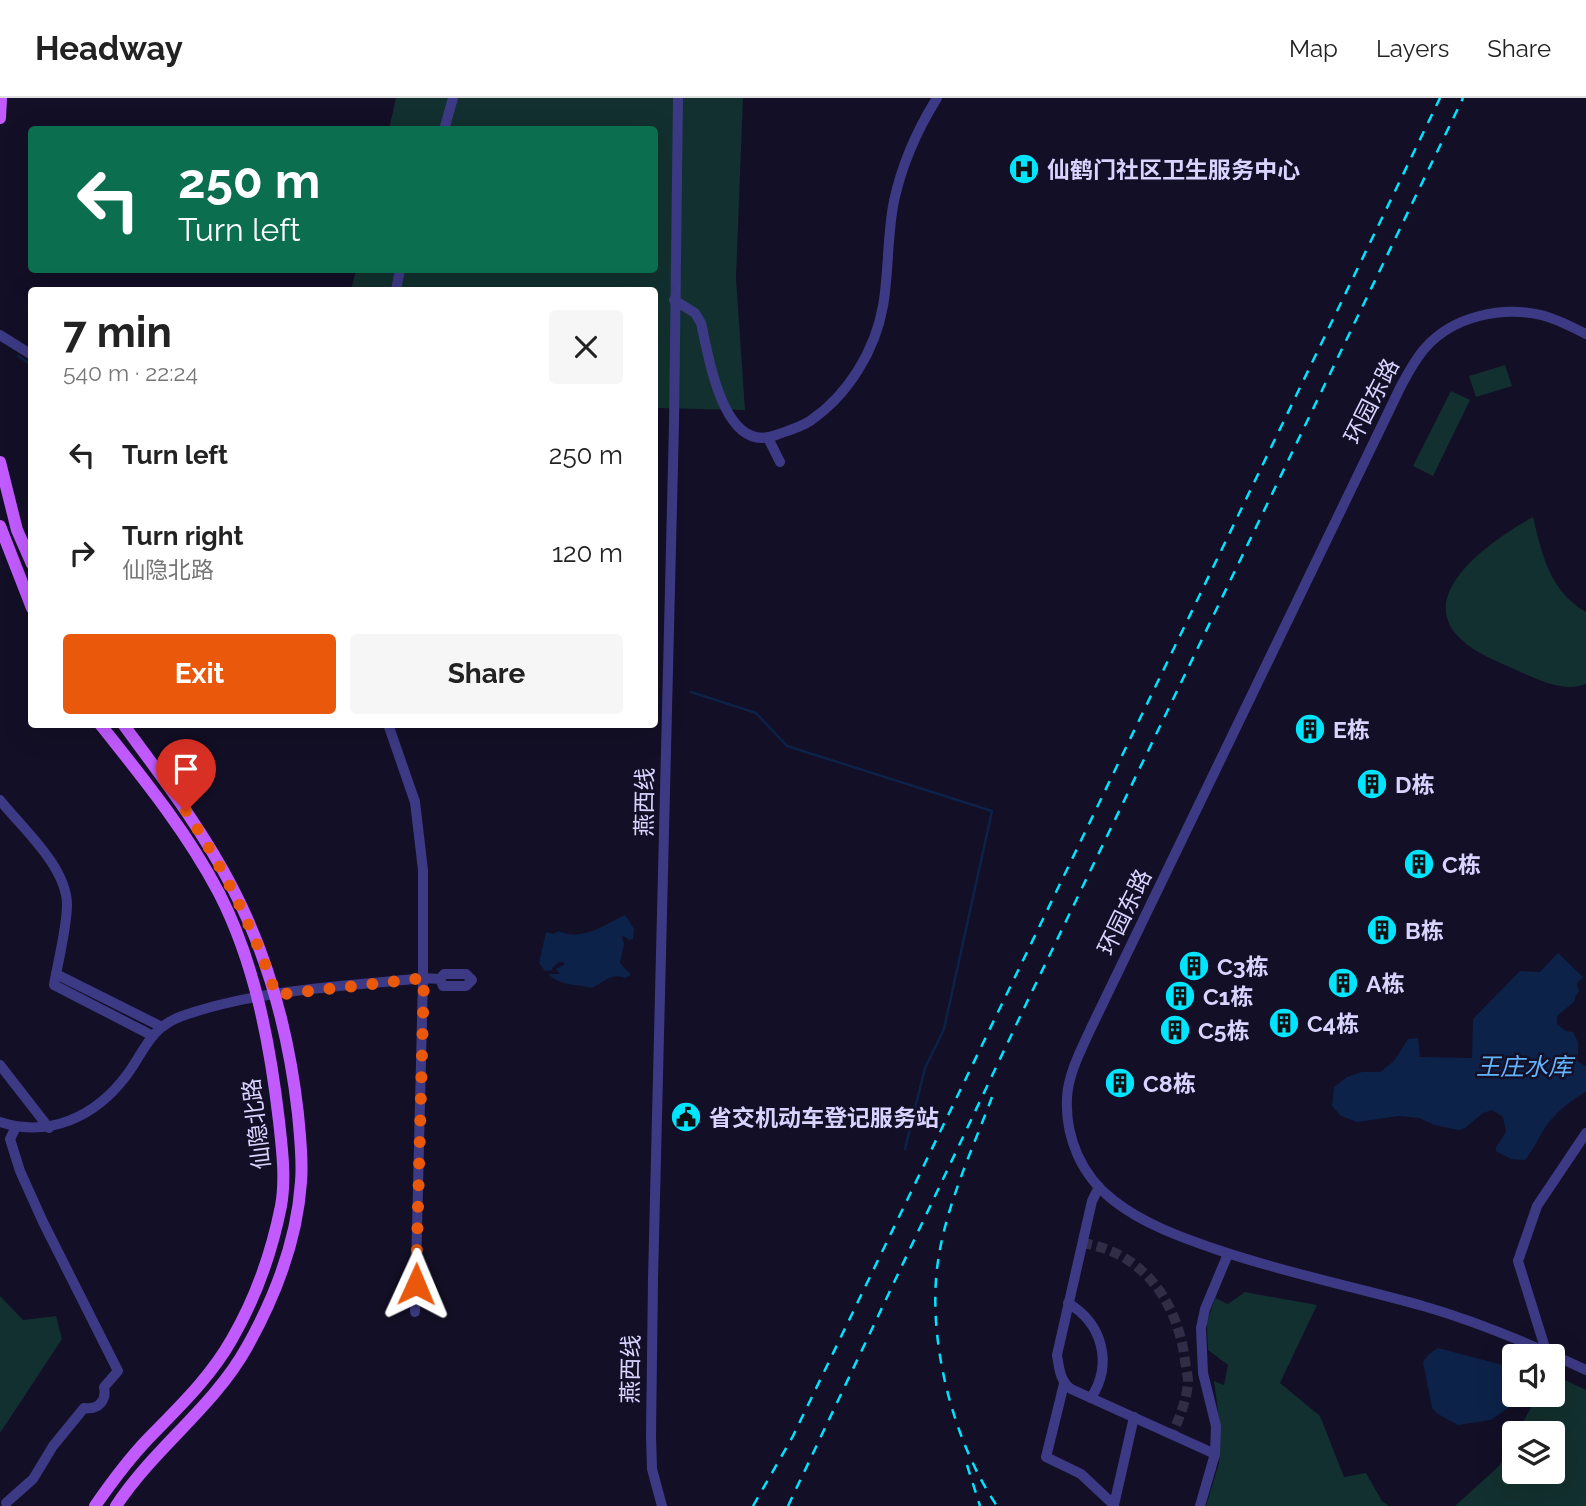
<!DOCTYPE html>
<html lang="en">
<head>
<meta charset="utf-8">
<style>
	:root { --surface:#fff; --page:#f6f6f6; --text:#222; --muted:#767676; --line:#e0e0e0; --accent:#ea580c }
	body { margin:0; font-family:Raleway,"Noto Sans SC",sans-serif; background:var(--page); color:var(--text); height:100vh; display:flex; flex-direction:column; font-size:26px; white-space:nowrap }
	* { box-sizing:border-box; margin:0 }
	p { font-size:23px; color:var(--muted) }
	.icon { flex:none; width:38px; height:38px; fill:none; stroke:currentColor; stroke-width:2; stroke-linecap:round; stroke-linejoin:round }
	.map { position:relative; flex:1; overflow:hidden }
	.drawer { position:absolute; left:28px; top:189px; width:630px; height:441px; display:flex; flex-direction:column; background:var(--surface); border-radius:7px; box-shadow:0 7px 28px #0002 }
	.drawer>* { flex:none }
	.guide { position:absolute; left:28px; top:28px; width:630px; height:147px; border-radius:7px; box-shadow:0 7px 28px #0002; background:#0b6e4f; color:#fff; overflow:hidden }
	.tools { position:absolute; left:1502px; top:1246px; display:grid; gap:14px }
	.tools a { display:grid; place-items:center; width:63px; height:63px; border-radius:7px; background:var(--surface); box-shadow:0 7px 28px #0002; font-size:35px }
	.pin { position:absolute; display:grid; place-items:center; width:60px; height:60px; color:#fff; margin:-72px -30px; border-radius:50% 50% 50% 0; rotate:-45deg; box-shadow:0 0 7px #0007 }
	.pin .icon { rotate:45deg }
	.me { position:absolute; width:77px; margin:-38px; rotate:1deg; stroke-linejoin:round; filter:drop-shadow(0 0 5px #0008) }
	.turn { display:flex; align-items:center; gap:24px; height:147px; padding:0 35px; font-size:32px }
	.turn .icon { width:91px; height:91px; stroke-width:2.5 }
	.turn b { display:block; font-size:49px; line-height:60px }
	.round { display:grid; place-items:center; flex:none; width:74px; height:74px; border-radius:7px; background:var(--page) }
	.headline { display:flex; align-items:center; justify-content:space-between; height:119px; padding:0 35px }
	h1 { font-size:42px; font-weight:700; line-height:52px }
	.button { display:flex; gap:14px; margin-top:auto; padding:14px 35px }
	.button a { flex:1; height:80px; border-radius:7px; background:var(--accent); color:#fff; font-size:28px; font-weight:700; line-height:80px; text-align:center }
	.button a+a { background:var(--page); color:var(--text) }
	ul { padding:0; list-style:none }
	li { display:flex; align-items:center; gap:21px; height:98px; padding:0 35px }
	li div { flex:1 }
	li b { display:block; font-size:26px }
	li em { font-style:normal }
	header { display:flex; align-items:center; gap:42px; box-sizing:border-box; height:98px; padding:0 35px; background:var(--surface); border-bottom:2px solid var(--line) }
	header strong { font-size:33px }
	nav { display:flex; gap:38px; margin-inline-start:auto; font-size:24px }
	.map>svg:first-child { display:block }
	.green { fill:#12302f }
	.water { fill:#0c2248 }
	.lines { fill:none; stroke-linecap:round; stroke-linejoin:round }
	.stream { stroke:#0c2248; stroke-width:2.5 }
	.minor-tunnel { stroke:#312d47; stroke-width:10; stroke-dasharray:10 5; stroke-linecap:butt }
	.minor { stroke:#3d3a85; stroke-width:10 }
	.major { stroke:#c25bff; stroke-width:12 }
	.rail { stroke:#00e5ff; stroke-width:2.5; stroke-dasharray:10 9; stroke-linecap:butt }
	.route { stroke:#ea580c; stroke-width:12; stroke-dasharray:0 21.6 }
	.labels { text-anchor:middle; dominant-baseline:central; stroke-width:5; stroke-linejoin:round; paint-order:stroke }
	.poi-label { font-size:23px; font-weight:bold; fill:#d9d4ff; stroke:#130f26; text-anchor:start }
	.street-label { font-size:23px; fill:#d9d4ff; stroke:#130f26 }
	.water-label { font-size:24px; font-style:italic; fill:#62b6ff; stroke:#130f26 }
</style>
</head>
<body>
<header>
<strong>Headway</strong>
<nav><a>Map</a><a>Layers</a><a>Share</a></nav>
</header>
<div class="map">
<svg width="1586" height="1408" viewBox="0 0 1586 1408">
	<rect width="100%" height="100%" fill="#130f26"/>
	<g class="green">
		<polygon points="396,0 743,0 736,180 745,312 655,310 654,192 351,192 356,172 654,172 654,32 389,31"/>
		<polygon points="1505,267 1512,288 1476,299 1469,278"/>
		<polygon points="1451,293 1470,302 1433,378 1413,368"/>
		<path d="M1533 419C1542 457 1550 493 1586 514V586C1562 595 1536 581 1514 571 1497 563 1475 555 1462 542 1410 496 1497 439 1533 419Z"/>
		<polygon points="1245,1194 1317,1207 1280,1285 1320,1318 1344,1379 1366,1375 1382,1403 1389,1408 1206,1408 1219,1365 1220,1327 1214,1283 1224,1287 1228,1267 1208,1252 1207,1224 1215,1200 1228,1206"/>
		<polygon points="0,1198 23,1222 56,1218 62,1241 0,1335"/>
		<polygon points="1552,1276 1586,1292 1586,1408 1455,1408 1499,1368 1514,1342 1514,1374 1552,1374 1552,1335 1517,1335 1538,1297 1552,1297"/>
	</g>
	<g class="water">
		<path d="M625 817 634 831 633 841 629 842 624 838 622 839 624 846 620 865 631 877 625 880C612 875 603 884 592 890 577 886 560 888 548 876H560L556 871 565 866 563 864H559L552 870V872L545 873 539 865 546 834 553 836 559 833C581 844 604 827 625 817Z"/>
		<path d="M1558 855 1583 879 1577 885 1579 893 1575 899V903L1557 918V926L1566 933 1573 934 1578 944V964L1586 968V994C1573 1001 1559 1012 1550 1023 1540 1035 1535 1050 1525 1062L1511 1061 1496 1053V1049L1506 1034 1503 1019 1492 1012 1483 1015 1465 1030 1459 1032 1434 1027 1419 1020 1399 1018 1357 1024 1341 1018 1332 1008 1334 989 1347 979 1362 974H1380L1394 963 1408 941 1418 940 1420 959 1472 960 1473 921 1520 873 1540 874Z"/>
		<polygon points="1438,1250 1514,1270 1514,1297 1526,1297 1491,1322 1458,1327 1438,1316 1432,1310 1423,1264 1429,1256"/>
	</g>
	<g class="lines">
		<g class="stream">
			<polyline points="18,258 32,267"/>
			<polyline points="654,592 655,592"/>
			<polyline points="691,594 756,615 787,648 992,713 944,931 925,970 905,1051"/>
		</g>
		<path class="minor-tunnel" d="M1082 1145C1143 1154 1178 1204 1185 1263 1186 1270 1188 1277 1188 1284 1187 1302 1179 1320 1172 1337"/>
		<g class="minor">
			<polyline points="444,32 453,0"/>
			<polyline points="396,192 400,172"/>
			<path d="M674 202 695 215 701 225C709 259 723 358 776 337 787 333 801 329 810 323 848 297 875 253 883 208 889 174 887 137 894 103 902 66 917 32 937 0"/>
			<path d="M1586 236C1572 229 1557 221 1541 217 1502 208 1454 218 1426 249 1415 261 1408 275 1400 290L1091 930C1081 952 1068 976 1067 1000 1065 1040 1082 1078 1113 1102 1143 1126 1183 1140 1218 1152 1286 1175 1355 1189 1423 1208 1479 1224 1533 1247 1586 1272"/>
			<polyline points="0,237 32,257"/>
			<polyline points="768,340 780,364"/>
			<path d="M0 702C23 731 66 768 67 806 67 830 58 863 54 887L153 938"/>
			<polyline points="56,876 160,928"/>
			<polyline points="0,967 49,1030"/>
			<path d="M0 1024C49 1040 95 1019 126 978 145 953 149 930 182 918 259 891 343 889 423 880V772L415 704 388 626"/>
			<path d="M1099 1089 1092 1103 1057 1257C1059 1270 1060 1283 1071 1291L1215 1356 1200 1408"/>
			<path d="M1068 1205C1103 1226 1113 1266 1091 1300"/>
			<polyline points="415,1214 423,880 440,881 443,888 466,888 472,882 466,876 444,876 440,881"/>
			<polyline points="1546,1253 1518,1163 1537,1108 1586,1035"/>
			<polyline points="1064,1286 1046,1359 1081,1376 1114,1407 1134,1319"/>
			<polyline points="1215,1356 1216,1328 1203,1275 1201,1230 1205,1211 1228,1156"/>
			<path d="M6 1405 33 1381 53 1348 84 1310C98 1312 107 1303 104 1289L118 1273 43 1124 20 1073 10 1041 16 1029"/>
			<path d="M662 1408 652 1371 651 1338 653 1181 674 327C675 218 676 109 678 0"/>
		</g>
		<g class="major">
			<polyline points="0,20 1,0"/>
			<polyline points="0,364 17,432 32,466"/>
			<polyline points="0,428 32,510"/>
			<path d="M95 1408C111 1385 128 1362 147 1342 178 1310 210 1280 232 1241 255 1201 272 1153 281 1108 286 1080 282 1051 279 1023 270 946 255 865 219 795 187 734 143 680 100 626"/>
			<path d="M116 1408C154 1350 213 1310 247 1249 275 1199 297 1142 301 1084 303 1062 300 1039 298 1016 289 936 269 860 232 789 202 731 162 679 123 626"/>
		</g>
		<g class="rail">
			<path d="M992 999C973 1050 948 1103 939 1157 925 1236 952 1342 997 1408"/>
			<polyline points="967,1367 980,1408"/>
			<polyline points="753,1408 793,1338 1440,0"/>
			<polyline points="788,1408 1027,904 1463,0"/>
		</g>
	</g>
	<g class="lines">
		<path class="route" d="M186 713C224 771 254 831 276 897L424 880 416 1186"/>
	</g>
	<defs>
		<g id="hospital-disc" transform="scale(1.575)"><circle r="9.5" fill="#00e5ff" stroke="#130f26"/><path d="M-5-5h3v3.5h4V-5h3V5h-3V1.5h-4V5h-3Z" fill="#111"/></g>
		<g id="building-disc" transform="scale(1.575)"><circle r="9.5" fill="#00e5ff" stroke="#130f26"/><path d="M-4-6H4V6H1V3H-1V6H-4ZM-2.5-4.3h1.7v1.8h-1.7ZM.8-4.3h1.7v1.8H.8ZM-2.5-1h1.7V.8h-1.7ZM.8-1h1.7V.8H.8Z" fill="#111"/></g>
		<g id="civic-disc" transform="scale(1.575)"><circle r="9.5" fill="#00e5ff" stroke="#130f26"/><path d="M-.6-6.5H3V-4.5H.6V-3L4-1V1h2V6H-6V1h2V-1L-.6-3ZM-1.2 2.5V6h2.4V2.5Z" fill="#111"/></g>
	</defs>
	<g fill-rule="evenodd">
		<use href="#hospital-disc" x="1024" y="71"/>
		<use href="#building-disc" x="1310" y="631"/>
		<use href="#building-disc" x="1372" y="686"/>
		<use href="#building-disc" x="1419" y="766"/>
		<use href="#building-disc" x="1382" y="832"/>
		<use href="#building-disc" x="1194" y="868"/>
		<use href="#building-disc" x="1343" y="885"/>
		<use href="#building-disc" x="1180" y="898"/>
		<use href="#building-disc" x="1284" y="925"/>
		<use href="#building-disc" x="1175" y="932"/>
		<use href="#building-disc" x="1120" y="985"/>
		<use href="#civic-disc" x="686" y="1019"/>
	</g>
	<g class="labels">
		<g class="poi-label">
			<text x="1047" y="71">仙鹤门社区卫生服务中心</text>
			<text x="1333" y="631">E栋</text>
			<text x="1395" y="686">D栋</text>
			<text x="1442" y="766">C栋</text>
			<text x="1405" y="832">B栋</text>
			<text x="1217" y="868">C3栋</text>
			<text x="1366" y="885">A栋</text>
			<text x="1203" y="898">C1栋</text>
			<text x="1307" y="925">C4栋</text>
			<text x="1198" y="932">C5栋</text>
			<text x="1143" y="985">C8栋</text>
			<text x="709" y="1019">省交机动车登记服务站</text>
		</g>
		<g class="street-label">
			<text transform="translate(1371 303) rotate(-63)">环园东路</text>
			<text transform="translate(644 704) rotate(-89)">燕西线</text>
			<text transform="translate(1124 814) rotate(-64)">环园东路</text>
			<text transform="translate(256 1026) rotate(-97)">仙隐北路</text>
			<text transform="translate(630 1271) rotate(-89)">燕西线</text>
		</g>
		<g class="water-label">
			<text x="1524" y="968">王庄水库</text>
		</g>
	</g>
</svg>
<div class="tools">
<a><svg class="icon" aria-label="sound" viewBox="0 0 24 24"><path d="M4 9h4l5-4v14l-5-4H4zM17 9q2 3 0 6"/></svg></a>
<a><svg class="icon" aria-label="layers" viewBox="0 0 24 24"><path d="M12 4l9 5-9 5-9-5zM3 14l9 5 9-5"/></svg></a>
</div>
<div class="pin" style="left:186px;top:713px;background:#d93025"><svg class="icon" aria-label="arrive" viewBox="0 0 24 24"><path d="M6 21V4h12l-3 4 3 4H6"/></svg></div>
<svg class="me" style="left:416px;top:1186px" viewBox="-20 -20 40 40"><path d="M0-17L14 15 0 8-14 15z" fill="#ea580c" stroke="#fff" stroke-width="4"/></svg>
<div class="guide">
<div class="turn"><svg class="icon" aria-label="left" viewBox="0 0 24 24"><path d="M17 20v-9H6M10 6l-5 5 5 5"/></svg><div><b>250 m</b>Turn left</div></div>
</div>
<section class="drawer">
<div class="headline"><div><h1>7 min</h1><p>540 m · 22:24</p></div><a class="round"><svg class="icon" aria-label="close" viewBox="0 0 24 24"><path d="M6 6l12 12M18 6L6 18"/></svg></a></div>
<ul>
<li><svg class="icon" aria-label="left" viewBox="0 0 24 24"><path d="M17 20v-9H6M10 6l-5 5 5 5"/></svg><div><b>Turn left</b></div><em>250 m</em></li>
<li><svg class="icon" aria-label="right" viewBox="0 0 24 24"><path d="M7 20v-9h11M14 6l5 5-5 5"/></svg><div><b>Turn right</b><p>仙隐北路</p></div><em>120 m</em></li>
</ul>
<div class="button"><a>Exit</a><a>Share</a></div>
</section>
</div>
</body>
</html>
